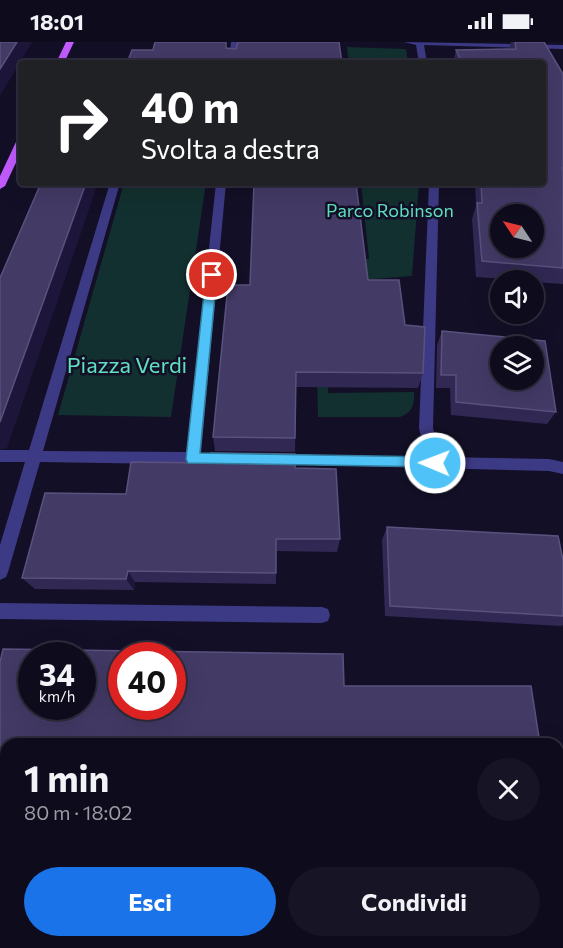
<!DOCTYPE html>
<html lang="it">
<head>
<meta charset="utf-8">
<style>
	:root { --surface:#0e0b1c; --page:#171425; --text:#f1f3f6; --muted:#9b9ba3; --line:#2e2b3b; --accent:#1a73e8 }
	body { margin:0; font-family:Commissioner,sans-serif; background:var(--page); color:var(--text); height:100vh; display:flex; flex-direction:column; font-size:22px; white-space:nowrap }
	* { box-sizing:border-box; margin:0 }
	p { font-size:20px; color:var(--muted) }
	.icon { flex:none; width:33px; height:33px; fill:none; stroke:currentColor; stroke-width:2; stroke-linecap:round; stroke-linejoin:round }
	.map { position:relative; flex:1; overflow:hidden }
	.side { position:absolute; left:0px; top:696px; width:564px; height:210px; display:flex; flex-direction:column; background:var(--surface); border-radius:18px 18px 0 0; box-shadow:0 6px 24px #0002,0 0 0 2px var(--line) }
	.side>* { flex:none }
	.hud { position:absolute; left:18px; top:18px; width:528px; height:126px; border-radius:6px; box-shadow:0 6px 24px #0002,0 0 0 2px var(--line); background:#202124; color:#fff; overflow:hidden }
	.needle { width:39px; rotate:305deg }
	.buttons { position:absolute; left:490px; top:162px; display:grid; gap:12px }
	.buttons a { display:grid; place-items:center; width:54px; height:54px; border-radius:50%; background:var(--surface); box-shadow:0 6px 24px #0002,0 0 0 2px var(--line); font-size:30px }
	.speed { position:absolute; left:18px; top:600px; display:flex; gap:12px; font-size:30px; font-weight:700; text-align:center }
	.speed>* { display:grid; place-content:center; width:78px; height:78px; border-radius:50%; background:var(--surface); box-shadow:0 6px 24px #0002,0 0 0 2px var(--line); line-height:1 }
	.speed small { font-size:15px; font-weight:400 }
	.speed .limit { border:9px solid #d22; background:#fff; color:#111 }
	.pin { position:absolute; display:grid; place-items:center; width:51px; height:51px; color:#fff; margin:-26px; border:3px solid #fff; border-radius:50%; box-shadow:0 2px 6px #0007 }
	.me { position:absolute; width:66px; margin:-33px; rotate:271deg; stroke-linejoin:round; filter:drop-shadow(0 0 4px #0008) }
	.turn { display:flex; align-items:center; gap:21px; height:126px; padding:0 24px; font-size:27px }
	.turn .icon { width:78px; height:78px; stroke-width:2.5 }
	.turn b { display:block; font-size:42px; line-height:51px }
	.round { display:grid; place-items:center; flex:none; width:63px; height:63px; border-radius:32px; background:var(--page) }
	.summary { display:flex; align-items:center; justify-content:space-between; height:102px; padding:0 24px }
	h1 { font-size:36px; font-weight:700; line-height:45px }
	.primary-button { display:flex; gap:12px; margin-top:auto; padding:12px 24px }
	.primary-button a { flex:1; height:69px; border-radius:36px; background:var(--accent); color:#fff; font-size:24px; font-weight:700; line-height:69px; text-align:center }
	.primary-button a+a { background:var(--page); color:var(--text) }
	.status { display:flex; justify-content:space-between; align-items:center; height:42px; padding:0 30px; background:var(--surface); direction:ltr }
	.status svg { height:16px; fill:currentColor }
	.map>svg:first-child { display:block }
	.green { fill:#12302f }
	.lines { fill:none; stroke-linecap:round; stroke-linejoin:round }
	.minor { fill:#3d3a85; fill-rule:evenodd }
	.major { fill:#c25bff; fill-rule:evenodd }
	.wall { fill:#312854 }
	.shaded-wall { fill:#1d163a }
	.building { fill:#433a66; stroke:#5a527e; stroke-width:1.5; fill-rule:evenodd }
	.route { fill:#4fc3f7; stroke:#337fa1; stroke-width:1.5 }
	.labels { text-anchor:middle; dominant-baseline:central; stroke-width:5; stroke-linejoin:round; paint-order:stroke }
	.far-park-label { font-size:18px; fill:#5fe0c0; stroke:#130f26 }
	.park-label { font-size:22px; fill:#5fe0c0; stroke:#130f26 }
</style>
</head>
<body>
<div class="status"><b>18:01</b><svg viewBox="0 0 49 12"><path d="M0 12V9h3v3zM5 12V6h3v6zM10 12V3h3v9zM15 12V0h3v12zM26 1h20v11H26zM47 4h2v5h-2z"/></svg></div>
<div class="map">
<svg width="563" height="906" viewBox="0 0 563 906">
	<rect width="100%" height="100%" fill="#130f26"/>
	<g class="green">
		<polygon points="347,5 406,7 408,21 349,21"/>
		<polygon points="124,141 206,141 171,375 58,373"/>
		<polygon points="361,141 419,141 412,234 360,238 257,216 369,217"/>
		<path d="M315 247H325L328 351 414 350C415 362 412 371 400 375H318Z"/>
		<polygon points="0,723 6,725 6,900 558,900 558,868 563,870 563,906 0,906"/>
	</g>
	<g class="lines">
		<g class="minor">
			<polygon points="231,0 239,0 237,21 229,21"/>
			<polygon points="404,0 563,3 563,7 424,3 427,21 419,21 416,3"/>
			<polygon points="110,141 120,141 43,409 187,410 216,141 226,141 201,411 236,413 238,417 236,421 231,423 40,420 8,530 6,535 0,538 0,503 25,420 0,420 0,408 29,408"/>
			<polygon points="429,141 439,141 433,386 441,415 549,417 563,420 563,432 549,429 271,422 269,418 271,414 276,412 426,415 419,386"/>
			<polygon points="0,561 322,565 328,567 330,573 328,579 322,581 0,577"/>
		</g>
		<g class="major">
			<polygon points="66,0 74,0 64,21 56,21"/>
			<polygon points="21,97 21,110 5,144 0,147 0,134 16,100"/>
		</g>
	</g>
	<g class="wall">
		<polygon points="511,0 544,0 563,32 563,242 534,240 534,238 520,238 476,235 472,177 476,164 475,141 543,141 543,21 453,21 456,8 509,7"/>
		<polygon points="368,238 405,283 423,331 418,346 296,345 295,410 215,409 213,395 250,243"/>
		<polygon points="442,289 556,370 547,382 451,373 450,346 436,346 437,303"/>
		<polygon points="295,426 340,497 337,510 276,509 276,542 135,540 134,548 35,547 22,536 126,452"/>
		<polygon points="387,485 563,518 563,583 561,584 385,574 382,498"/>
		<polygon points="0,620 344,644 540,702 6,702"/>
	</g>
	<g class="shaded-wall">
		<polygon points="17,0 32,0 0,54 0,27"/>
		<polygon points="86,141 98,141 7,406 0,408 0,380"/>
		<polygon points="128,529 135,540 134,548 126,537"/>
		<polygon points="6,840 6,874 0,887 0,853"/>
	</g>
	<g class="building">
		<polygon points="0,0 17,0 0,27"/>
		<polygon points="155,0 226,0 226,6 236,7 238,0 339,0 342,21 127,21 132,8 153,8"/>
		<path d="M515 0H544L563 32V126H562L563 129V226L482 219 477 161H482L481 141H543V21H462L456 8 516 7ZM501 172H534V206H501Z"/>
		<polygon points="41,141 86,141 0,380 0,236"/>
		<polygon points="254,141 356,141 368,238 399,238 405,283 425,285 423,331 296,330 295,396 213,395 228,243 250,243"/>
		<path d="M442 289 545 299 556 370 456 360V333H441ZM501 304H534V338H501Z"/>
		<polygon points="211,411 295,412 295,426 336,427 340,497 276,497 276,531 128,529 126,537 22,536 45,451 126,452 131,420 210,421"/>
		<polygon points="387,485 558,494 563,518 563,574 390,564"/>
		<path d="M3 607 343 612 344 644H531L540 702H318L186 700 185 702H6V840L0 853V620ZM32 614H82V664H32ZM122 614H172V664H122Z"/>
		<polygon points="558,818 563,850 563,872 558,870"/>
	</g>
	<polygon class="route" points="212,229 217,233 200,411 435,415 440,417 440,425 188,421 186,417 206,233"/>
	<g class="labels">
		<g class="far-park-label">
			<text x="390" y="168">Parco Robinson</text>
		</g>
		<g class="park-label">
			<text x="127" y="322">Piazza Verdi</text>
		</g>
	</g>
</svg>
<div class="buttons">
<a><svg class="needle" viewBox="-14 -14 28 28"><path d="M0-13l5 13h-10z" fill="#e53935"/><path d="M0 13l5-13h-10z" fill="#9b9ba3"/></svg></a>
<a><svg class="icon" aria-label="sound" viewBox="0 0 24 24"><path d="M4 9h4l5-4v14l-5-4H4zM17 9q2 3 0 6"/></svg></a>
<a><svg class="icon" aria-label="layers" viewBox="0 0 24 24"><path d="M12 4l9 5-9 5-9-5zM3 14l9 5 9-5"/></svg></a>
</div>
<div class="speed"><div>34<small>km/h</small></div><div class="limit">40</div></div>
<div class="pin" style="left:212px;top:233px;background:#d93025"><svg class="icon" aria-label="arrive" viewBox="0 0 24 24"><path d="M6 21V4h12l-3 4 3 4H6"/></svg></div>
<svg class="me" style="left:435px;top:421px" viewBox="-20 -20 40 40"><circle r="17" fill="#4fc3f7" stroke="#fff" stroke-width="3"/><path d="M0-11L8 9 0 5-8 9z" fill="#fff"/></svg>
<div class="hud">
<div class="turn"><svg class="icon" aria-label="right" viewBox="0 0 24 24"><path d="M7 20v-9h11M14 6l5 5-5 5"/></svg><div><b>40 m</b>Svolta a destra</div></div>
</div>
<section class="side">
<div class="summary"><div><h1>1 min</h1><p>80 m · 18:02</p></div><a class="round"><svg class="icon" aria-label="close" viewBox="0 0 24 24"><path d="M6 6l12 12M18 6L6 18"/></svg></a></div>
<div class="primary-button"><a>Esci</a><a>Condividi</a></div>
</section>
</div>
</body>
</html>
